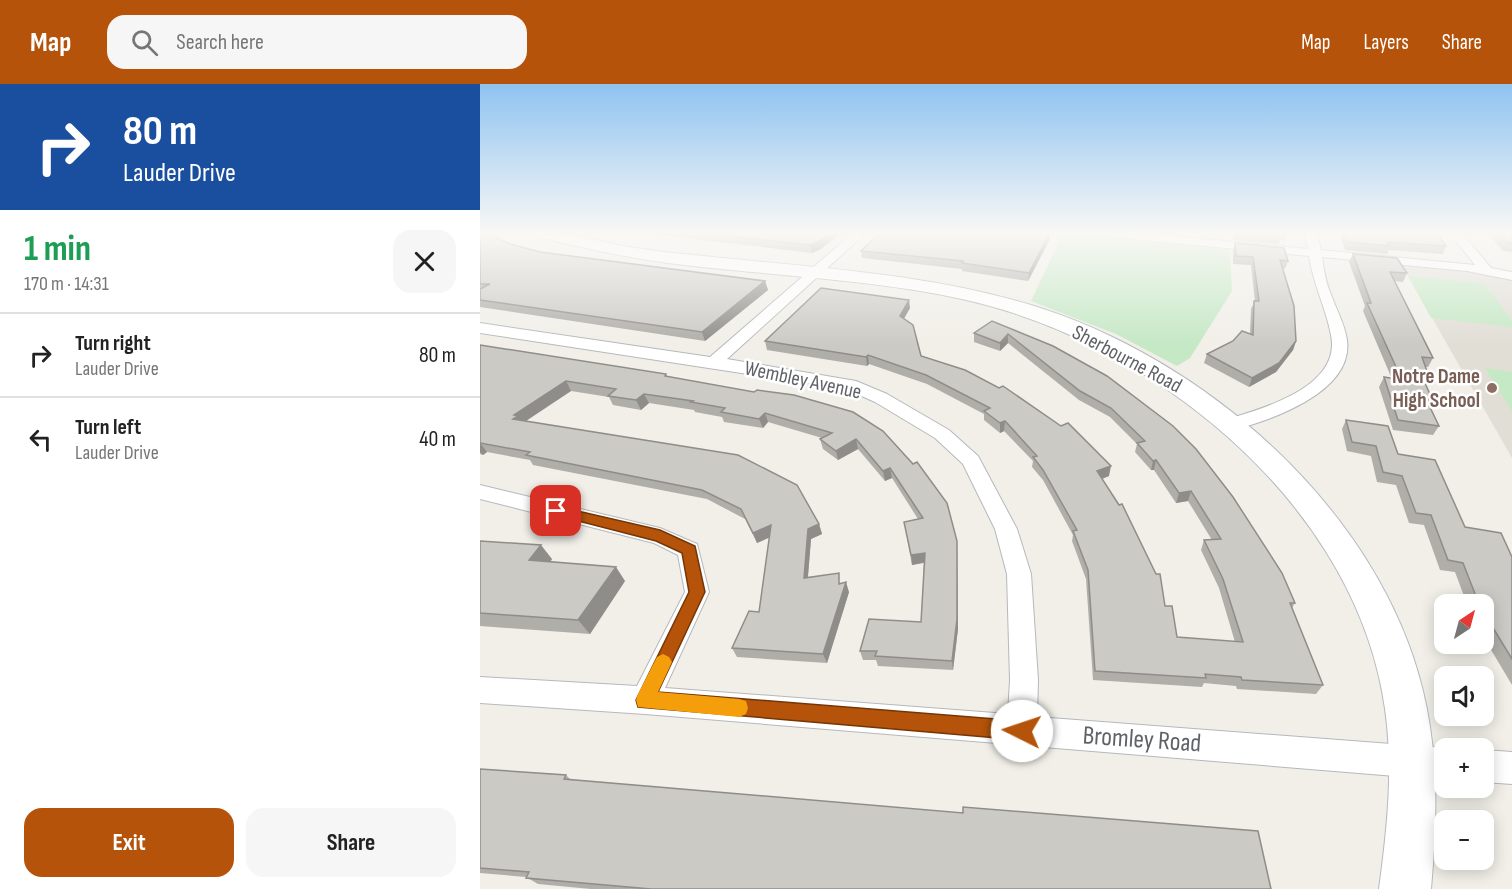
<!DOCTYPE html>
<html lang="en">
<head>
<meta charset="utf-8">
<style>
	:root { --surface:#fff; --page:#f6f6f6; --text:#222; --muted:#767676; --line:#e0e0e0; --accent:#b45309 }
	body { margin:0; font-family:"Sofia Sans Condensed",sans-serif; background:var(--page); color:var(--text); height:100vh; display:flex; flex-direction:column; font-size:22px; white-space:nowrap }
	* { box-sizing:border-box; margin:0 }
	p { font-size:20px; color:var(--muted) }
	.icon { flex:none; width:33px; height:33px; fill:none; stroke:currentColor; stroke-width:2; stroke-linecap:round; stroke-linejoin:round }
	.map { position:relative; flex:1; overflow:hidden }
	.details { display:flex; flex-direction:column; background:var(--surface); width:480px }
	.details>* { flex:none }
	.hud { background:#1a4fa0; color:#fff; overflow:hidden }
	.needle { width:39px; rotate:36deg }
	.buttons { position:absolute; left:954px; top:510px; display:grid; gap:12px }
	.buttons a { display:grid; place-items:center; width:60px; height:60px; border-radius:12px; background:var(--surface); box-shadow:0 3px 15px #0003; font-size:30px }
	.pin { position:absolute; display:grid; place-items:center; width:51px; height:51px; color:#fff; margin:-26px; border-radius:12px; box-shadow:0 3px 9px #0006 }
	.me { position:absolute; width:66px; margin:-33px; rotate:274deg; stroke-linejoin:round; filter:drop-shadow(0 0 4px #0008) }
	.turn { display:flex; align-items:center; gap:21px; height:126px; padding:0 24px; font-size:27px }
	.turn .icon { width:78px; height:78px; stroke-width:2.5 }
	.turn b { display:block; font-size:42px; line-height:51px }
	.round { display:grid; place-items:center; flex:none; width:63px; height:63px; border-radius:18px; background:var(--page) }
	.headline { display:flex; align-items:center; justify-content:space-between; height:102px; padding:0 24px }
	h1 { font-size:36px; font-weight:700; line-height:45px; color:#1e9e55 }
	.button { display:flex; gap:12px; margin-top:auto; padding:12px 24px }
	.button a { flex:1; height:69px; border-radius:18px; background:var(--accent); color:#fff; font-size:24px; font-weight:700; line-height:69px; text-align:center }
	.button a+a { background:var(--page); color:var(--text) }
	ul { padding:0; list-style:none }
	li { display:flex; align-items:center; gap:18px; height:84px; padding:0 24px; border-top:2px solid var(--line) }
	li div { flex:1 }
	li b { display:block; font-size:22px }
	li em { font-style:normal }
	header { display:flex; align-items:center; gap:36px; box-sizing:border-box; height:84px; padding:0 30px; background:var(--accent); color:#fff }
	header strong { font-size:28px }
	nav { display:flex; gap:33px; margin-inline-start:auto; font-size:21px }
	.search { width:420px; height:54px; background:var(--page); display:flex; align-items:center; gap:15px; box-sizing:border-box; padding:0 21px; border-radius:18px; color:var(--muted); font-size:22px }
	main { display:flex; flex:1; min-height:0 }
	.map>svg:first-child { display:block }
	.education { fill:#e1ded6 }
	.green { fill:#c5e8c5 }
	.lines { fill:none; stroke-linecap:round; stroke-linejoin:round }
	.street-casing { stroke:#b5b8bc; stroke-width:2 }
	.secondary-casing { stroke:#b6babf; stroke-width:2 }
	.street { fill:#fff; fill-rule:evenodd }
	.secondary { fill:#fff; fill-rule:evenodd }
	.wall { fill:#afaea9 }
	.shaded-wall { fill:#8f8d8a }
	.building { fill:#cccac5; stroke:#8f8d8a; stroke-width:1.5 }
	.route { fill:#b45309; stroke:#753606; stroke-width:1.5 }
	.slow { fill:#f59e0b }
	.education-dot { fill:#8d6e63; stroke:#fff; stroke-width:2 }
	.labels { text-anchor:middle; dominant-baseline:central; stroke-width:5; stroke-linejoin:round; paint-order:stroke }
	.street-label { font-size:21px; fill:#5f6368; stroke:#fff }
	.education-label { font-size:21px; font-weight:bold; fill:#785e54; stroke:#fff; text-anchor:end }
	.near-street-label { font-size:26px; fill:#5f6368; stroke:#fff }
</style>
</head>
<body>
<header>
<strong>Map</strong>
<div class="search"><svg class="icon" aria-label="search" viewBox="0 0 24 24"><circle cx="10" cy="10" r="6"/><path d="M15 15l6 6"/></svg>Search here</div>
<nav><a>Map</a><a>Layers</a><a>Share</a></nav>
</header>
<main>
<section class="details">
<div class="hud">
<div class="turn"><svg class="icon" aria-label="right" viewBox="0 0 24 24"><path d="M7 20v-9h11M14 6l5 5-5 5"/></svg><div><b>80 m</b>Lauder Drive</div></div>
</div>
<div class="headline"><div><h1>1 min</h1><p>170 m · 14:31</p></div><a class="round"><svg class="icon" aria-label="close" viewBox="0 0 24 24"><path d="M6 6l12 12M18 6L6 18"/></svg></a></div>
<ul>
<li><svg class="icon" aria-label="right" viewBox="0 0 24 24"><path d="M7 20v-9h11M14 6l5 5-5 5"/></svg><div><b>Turn right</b><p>Lauder Drive</p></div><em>80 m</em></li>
<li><svg class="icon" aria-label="left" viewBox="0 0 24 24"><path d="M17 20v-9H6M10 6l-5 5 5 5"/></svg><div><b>Turn left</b><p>Lauder Drive</p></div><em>40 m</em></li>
</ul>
<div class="button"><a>Exit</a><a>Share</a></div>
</section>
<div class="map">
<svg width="1032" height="805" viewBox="0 0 1032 805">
	<rect width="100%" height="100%" fill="#f1efe8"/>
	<polygon class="education" points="922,181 991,188 1032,196 1032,374"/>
	<g class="green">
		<polygon points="583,149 750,166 752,207 710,274 697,282 636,250 551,217"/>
		<polygon points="928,192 1004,200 1032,236 1032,243 951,234"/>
		<polygon points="1005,284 1032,288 1032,327"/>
	</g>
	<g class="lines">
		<g class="street-casing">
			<g id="street">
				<polygon points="374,148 387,148 247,275 376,297 407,310 469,346 498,372 537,445 551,490 558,596 557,633 964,664 964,696 165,630 0,619 0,593 157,602 205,508 198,471 174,459 0,415 0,401 180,444 217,460 229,508 185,604 528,630 530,596 527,490 515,445 483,380 455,354 395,318 366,305 0,249 0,239 230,273"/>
				<path d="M606 148H650L828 165 824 148H836L841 166 995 181 969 148H981L1011 184 1032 188V196L987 187 842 173C844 187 846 200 852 213 857 227 865 241 867 256 874 309 789 337 749 347L740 341 742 337C780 325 862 304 851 251 846 224 833 200 829 172L612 151Z"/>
				<polygon points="1004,666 1032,668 1032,700 1004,698"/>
			</g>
		</g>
		<g class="secondary-casing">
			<path id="secondary" d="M49 148C84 148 116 157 150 163 178 168 206 170 233 173 340 184 447 190 551 221 725 274 899 426 943 607 959 672 957 738 951 805H899C908 739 915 673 902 607 865 412 669 256 482 215 391 195 297 192 204 181 152 175 102 164 51 151Z"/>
		</g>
		<use href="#street" class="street"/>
		<use href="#secondary" class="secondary"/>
	</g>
	<g class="wall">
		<polygon points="0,148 30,160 60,168 285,197 288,206 225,257 0,223"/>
		<polygon points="156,148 362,148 341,165 332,169"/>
		<polygon points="713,148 733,148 733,150"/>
		<polygon points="753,148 807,148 807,149 805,157 800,156 799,160 753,156"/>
		<polygon points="861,148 957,148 966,162 963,170 909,166 907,170 865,166 861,155 862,151"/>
		<polygon points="1007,148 1032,148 1032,168 1023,167"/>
		<polygon points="570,155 548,197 482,187 482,185 382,174 381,167"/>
		<polygon points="755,159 808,177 805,185 803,184 816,257 813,266 796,288 769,303 724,279 727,270 770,250 771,225 775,217 771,181 753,180 753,167"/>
		<polygon points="873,170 927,189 923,198 914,197 953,274 948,283 945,283 949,293 945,300 952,315 949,320 959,342 953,351 913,346 899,303 904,293 912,295 883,227 885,222 869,178"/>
		<polygon points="430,224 424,234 441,272 629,392 622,395 685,522 697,553 755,558 739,504 721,466 724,456 732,456 708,417 696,419 674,386 671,386 655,368 657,360 630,333 599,316 528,259 520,267 494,258 494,249 512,237 627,292 815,519 812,524 843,601 836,610 757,605 756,602 724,599 722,603 613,596 606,495 592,457 593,451 563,396 552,383 553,377 524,347 520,349 504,336 504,330 447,300 389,280 387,282 287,266 285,257"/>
		<polygon points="0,261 186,290 187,292 373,328 477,457 478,545 473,586 398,582 396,576 383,576 380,567 441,538 444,479 432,481 424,438 438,435 412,394 405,397 378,365 358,376 343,365 340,355 342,354 288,338 283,344 244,338 242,333 215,328 214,326 169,319 161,326 133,321 129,313 91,307 45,337 339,440 342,450 331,455 328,493 362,499 369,508 347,579 257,573 252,564 279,528 290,453 277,459 265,435 227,415 53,381 50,376 7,368 3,371 0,370"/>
		<polygon points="866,336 918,370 985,443 1032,473 1032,601 1004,554 1004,520 987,520 975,488 960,486 944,441 929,439 916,401 897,398 891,372 867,367 862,345"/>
		<polygon points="0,457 72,475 71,477 145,497 110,550 0,542"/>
		<polygon points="0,685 86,691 91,696 791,805 111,805 58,800 46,793 0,789"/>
	</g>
	<g class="shaded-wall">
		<polygon points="351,148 362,148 341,165 332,169 330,161"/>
		<polygon points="570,148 570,155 548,197 549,189"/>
		<polygon points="285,197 288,206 225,257 222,248"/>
		<polygon points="429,216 430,224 421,240 420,232"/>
		<polygon points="528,250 528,259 520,267 520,259"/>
		<polygon points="816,257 813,266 796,288 769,303 772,294"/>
		<polygon points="388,271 389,280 387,282 386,273"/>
		<polygon points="86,297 91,307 43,339 33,335 34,331"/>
		<polygon points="164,310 169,319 161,326 156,316"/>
		<polygon points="285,329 288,338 283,344 279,335"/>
		<polygon points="525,337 524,347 520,349 520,339"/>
		<polygon points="376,355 378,365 358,376 356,367"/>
		<polygon points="0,359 7,368 3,371 0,368"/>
		<polygon points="676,376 674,386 671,386 673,377"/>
		<polygon points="631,382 629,392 616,397 617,387"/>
		<polygon points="410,384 412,394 405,397 403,387"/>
		<polygon points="711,407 708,417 696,419 699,409"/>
		<polygon points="339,440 342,450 331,455 327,503 324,494 328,445"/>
		<polygon points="291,441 295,451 277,459 273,449"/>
		<polygon points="477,457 478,545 473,586 472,577"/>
		<polygon points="61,461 72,475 61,490 49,476"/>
		<polygon points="445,469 446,478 432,481 431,471"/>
		<polygon points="136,483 145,497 110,550 98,536"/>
		<polygon points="366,498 369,508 347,579 343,570"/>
	</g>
	<g class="building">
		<polygon points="0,148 5,148 30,160 60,168 285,197 222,248 0,216 0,205 10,200 0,200"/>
		<polygon points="216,148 351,148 340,157 330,161"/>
		<polygon points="401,148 570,148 549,189 482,179 483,177 381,167"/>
		<polygon points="755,148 807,148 807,149 800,149 801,152"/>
		<polygon points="864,148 957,148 966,162 907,158 910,162 868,158"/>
		<polygon points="1018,148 1032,148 1032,160 1028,159"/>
		<polygon points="755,159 804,164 808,177 800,176 814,222 816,257 799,279 772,294 727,270 753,257 762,247 773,251 774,217 779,217 773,173 756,172"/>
		<polygon points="873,170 917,174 927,189 910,188 953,274 942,273 949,293 942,292 952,315 946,315 959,342 918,336 904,293 922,296 887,219 891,219"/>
		<polygon points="341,204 429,216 420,232 433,241 441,272 485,286 519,304 523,302 581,342 588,339 631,382 617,387 639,421 642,420 676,490 680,490 685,522 692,522 697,553 763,558 743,495 724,456 741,455 711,407 699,409 676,376 673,377 657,359 665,357 631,324 600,307 528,250 520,259 494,249 512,237 573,262 627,292 693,342 716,365 753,413 802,489 815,519 810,519 843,601 762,596 761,593 725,590 726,594 615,587 608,486 593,447 597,446 563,386 553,373 557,372 525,337 520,339 504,327 510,324 446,291 388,271 386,273 285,257"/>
		<polygon points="0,261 186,290 185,292 274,308 277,306 314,311 373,328 403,347 433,380 437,378 467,419 477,457 477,535 472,577 395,572 397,567 380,567 389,535 441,538 445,469 431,471 424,438 443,434 410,384 403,387 376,355 356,367 340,355 352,349 285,329 279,335 241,328 245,324 211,318 213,317 164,310 156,316 128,312 136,305 86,297 34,331 38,332 33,335 258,371 317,401 339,440 328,445 324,494 359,489 359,500 366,498 343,570 252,564 269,527 279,528 291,441 273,449 261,425 222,406 46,371 50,368 0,359"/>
		<polygon points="866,336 908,342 918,370 955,376 985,443 1021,449 1032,473 1032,575 1004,529 1004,520 999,520 983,479 968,476 951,431 936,429 922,392 903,388 896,362 872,358"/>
		<polygon points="0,457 61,461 49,476 136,483 98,536 0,529"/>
		<polygon points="0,685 86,691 84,695 483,729 483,723 778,747 791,805 171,805 46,794 49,788 0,784"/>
	</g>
	<linearGradient id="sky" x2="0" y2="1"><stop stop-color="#8fc3f1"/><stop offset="0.57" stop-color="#f9f8f5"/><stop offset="1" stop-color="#f9f8f5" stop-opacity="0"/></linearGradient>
	<rect width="1032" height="261" fill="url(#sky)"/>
	<polygon class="route" points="76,422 180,446 215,462 225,508 178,608 542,637 549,640 552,647 549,653 542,656 158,623 156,616 209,508 202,469 176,457 71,430 71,423"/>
	<polygon class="slow" points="183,570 189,573 192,578 178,608 259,615 266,617 268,624 266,630 259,633 158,623 156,616 158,610 177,573"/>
	<circle class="education-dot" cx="1012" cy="304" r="6"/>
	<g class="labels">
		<g class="street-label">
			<text transform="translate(647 275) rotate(28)">Sherbourne Road</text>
			<text transform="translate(323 296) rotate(12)">Wembley Avenue</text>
		</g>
		<g class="education-label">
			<text x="1000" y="292">Notre Dame<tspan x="1000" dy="24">High School</tspan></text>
		</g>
		<g class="near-street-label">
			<text transform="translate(662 656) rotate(4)">Bromley Road</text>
		</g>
	</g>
</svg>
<div class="buttons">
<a><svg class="needle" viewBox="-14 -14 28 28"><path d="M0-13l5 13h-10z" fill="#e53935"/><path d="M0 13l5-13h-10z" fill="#767676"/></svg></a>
<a><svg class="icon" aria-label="sound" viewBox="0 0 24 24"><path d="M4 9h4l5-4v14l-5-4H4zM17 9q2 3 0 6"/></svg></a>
<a>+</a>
<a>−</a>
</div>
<div class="pin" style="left:76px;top:427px;background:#d93025"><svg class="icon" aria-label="arrive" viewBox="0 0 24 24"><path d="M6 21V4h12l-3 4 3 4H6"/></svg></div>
<svg class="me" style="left:542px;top:647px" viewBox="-20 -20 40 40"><circle r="19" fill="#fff"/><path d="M0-13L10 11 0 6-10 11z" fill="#b45309"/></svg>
</div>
</main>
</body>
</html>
